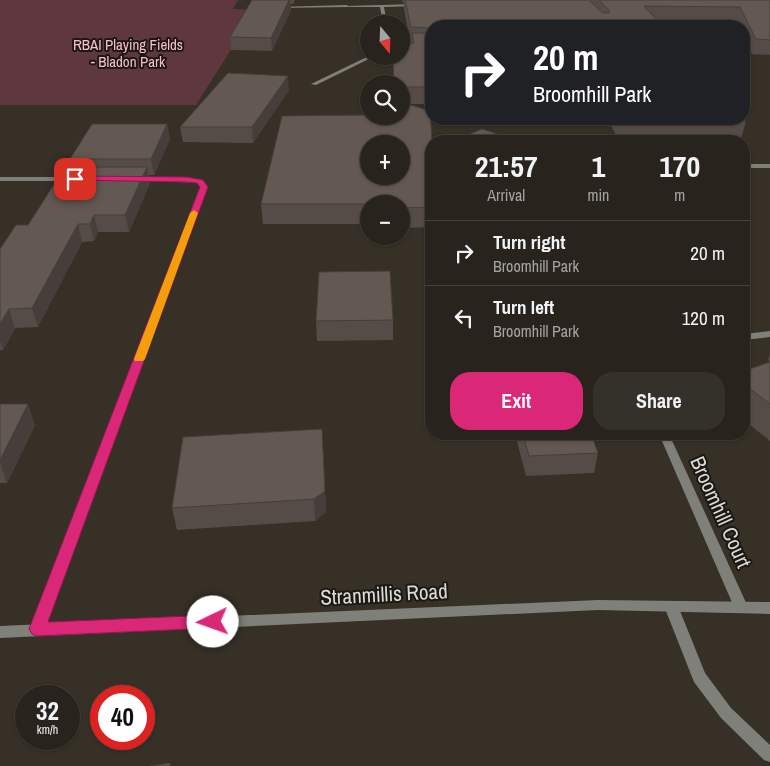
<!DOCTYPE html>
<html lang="en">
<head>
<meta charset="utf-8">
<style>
	:root { --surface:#28241d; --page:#34302a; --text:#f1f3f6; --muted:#a5a4a4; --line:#44413b; --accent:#db2777 }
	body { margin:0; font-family:"Archivo Narrow",sans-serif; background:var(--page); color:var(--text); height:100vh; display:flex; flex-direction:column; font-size:19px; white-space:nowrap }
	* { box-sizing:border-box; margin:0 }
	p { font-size:16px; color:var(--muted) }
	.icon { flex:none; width:28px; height:28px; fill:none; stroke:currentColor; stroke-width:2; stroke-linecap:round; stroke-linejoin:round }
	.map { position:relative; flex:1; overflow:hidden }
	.side { position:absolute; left:425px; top:135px; width:325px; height:305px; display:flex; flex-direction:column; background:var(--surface); border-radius:20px; box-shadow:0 1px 4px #0004,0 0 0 1px var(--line) }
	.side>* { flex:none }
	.guide { position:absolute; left:425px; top:20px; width:325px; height:105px; border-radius:20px; box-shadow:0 1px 4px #0004,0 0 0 1px var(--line); background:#202124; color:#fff; overflow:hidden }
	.needle { width:32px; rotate:161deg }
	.fabs { position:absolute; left:360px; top:15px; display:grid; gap:10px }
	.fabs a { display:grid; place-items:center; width:50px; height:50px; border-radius:50%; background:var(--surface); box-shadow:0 1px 4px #0004,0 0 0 1px var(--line); font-size:25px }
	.speed { position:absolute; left:15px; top:685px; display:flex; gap:10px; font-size:25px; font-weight:700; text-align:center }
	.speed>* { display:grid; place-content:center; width:65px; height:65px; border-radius:50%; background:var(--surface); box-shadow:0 1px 4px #0004,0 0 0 1px var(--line); line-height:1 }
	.speed small { font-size:12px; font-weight:400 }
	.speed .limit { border:8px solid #d22; background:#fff; color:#111 }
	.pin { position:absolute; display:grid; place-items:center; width:42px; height:42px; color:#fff; margin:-21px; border-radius:10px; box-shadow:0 2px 8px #0006 }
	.me { position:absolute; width:55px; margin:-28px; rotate:267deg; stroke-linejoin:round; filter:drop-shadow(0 0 4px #0008) }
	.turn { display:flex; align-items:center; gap:18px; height:105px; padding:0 25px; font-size:22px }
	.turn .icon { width:65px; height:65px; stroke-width:2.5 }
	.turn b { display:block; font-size:35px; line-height:42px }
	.eta { display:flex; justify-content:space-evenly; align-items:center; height:85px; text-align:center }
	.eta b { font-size:30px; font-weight:700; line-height:35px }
	.cta { display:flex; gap:10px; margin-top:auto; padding:10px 25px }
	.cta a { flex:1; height:58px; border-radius:20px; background:var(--accent); color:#fff; font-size:20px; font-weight:700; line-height:58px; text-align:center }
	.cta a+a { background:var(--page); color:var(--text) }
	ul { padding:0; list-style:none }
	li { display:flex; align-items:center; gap:15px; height:65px; padding:0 25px; border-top:1px solid var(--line) }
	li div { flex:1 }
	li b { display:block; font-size:19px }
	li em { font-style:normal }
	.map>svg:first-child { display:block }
	.green { fill:#5f383f }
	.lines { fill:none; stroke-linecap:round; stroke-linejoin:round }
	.service { fill:#7f807a; fill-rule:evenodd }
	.minor { fill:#7f807a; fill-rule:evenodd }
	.tertiary { fill:#7f807a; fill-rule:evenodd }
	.wall { fill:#564c47 }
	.shaded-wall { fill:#463e3a }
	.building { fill:#645853; stroke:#463e3a; fill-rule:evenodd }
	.route { fill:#db2777; stroke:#8e194d }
	.slow { fill:#f59e0b }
	.labels { text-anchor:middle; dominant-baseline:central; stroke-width:4; stroke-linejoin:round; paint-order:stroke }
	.far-park-label { font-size:15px; fill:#fbbdc8; stroke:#1b1915 }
	.near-street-label { font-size:21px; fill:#dfdbd5; stroke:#1b1915 }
</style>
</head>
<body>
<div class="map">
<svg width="770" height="766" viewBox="0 0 770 766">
	<rect width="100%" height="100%" fill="#363027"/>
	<polygon class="green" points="0,0 238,0 233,9 256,10 196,105 0,105"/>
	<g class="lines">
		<g class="service">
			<polygon points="347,5 349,7 278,8 276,7"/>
			<polygon points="671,601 676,602 678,606 705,673 731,708 770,745 770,762 764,760 721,718 694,682 664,606 666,602"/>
		</g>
		<g class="minor">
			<polygon points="417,4 419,6 384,7 387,24 383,24 380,7 347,7 345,6"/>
			<polygon points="369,56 375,56 316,85 311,84"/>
			<rect x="744" y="164" width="26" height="4"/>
			<polygon points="0,177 69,177 72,179 69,181 0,181"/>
			<polygon points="136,177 200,179 202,180 208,187 44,629 42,633 37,635 32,633 30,629 200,187 198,183 134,180 133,179"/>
			<polygon points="770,331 770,337 744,340 744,334"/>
			<polygon points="659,434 669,434 748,607 746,611 741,612 736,611 734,607"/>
		</g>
		<polygon class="tertiary" points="598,600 770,602 770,614 598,610 0,638 0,626"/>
	</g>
	<g class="wall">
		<polygon points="252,0 295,0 293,4 290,4 291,10 272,51 231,50 230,37"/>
		<polygon points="402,0 770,0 770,55 752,54 744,37 744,26 739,26 736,22 657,21 431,26 431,84 428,84 427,104 409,104 431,141 431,227 401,228 401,204 369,204 369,224 263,224 261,204 401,116 401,84 394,84 393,56 401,56 410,42 404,9 404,3 403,3"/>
		<polygon points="289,90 253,143 183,142 180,127"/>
		<polygon points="607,119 744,119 746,121 741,139 619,140"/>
		<polygon points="167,124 170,139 154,175 149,175 150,183 129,232 98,232 94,241 82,242 38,327 15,328 3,350 0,350 0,249 28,225 71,167 70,159"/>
		<polygon points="393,320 393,340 317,341 316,321"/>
		<polygon points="770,354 770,362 768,360"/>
		<polygon points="770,362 770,441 744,420 744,371"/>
		<polygon points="0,404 35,425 7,483 0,483"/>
		<polygon points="322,429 326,512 315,521 177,530 172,508"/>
		<polygon points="515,434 591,434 598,453 594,473 526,476"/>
	</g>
	<g class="shaded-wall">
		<polygon points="289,0 290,0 291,10 272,51 271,38"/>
		<polygon points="288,76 289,90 253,143 252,127"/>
		<polygon points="167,124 170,139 154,175 151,159"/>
		<polygon points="147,167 150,183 129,232 125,215"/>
		<polygon points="94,215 98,232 94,241 90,224"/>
		<polygon points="78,224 82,242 38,327 32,308"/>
		<polygon points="9,309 15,328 3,350 0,342 0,324"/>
		<polygon points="28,404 35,425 7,483 0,463 0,460"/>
		<polygon points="322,429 326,512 315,521 314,499"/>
	</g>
	<g class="building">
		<polygon points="252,0 289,0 271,38 230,37"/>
		<polygon points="405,0 589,0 603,13 609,13 609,10 599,0 770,0 770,40 756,39 740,7 644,6 662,26 431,26 431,28 411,27"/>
		<polygon points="412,33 431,33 431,67 427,67 428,87 401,87 401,84 394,84 393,56 401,56 401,43 414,43"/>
		<polygon points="228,73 288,76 252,127 180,127"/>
		<path d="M401 102 430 111 432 141H431V207L401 208V204H261L282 116 369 115V116H401ZM369 144H401V176H369Z"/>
		<polygon points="744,118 746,121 622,121 620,119 744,119"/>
		<polygon points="92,124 167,124 151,159 70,159"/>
		<polygon points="482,129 519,141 453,141"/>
		<polygon points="65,167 147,167 125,215 94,215 90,224 78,224 32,308 9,309 0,324 0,249 16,225 28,225"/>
		<polygon points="390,271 393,320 316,321 319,272"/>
		<polygon points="770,362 770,404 744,384 744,371"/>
		<polygon points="0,404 28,404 0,460"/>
		<polygon points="322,429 325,491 314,499 172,508 183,437"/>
		<polygon points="523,434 591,434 598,453 529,456"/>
		<polygon points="170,763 170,766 150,766"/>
	</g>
	<polygon class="route" points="75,176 187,177 203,180 208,187 48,622 213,615 218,617 220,622 218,626 213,628 37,636 32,634 29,629 200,187 197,183 187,182 72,180 71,179"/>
	<polygon class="slow" points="194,210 198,213 145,359 143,361 135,361 134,359 190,213"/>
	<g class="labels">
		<g class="far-park-label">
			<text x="128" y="44">RBAI Playing Fields<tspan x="128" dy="17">- Bladon Park</tspan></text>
		</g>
		<g class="near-street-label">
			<text transform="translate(721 512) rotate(66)">Broomhill Court</text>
			<text transform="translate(384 594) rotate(-3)">Stranmillis Road</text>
		</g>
	</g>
</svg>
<div class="fabs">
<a><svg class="needle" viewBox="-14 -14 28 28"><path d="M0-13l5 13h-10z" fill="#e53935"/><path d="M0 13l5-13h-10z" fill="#a5a4a4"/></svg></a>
<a><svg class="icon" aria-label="search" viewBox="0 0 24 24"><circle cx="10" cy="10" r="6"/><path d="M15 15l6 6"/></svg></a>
<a>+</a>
<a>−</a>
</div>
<div class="speed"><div>32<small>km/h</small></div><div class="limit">40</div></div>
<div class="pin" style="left:75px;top:179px;background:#d93025"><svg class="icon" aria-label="arrive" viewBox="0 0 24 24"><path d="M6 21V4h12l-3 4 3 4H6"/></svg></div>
<svg class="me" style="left:213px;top:622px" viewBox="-20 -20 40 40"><circle r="19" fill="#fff"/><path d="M0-13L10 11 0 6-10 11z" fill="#db2777"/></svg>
<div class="guide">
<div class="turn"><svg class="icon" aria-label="right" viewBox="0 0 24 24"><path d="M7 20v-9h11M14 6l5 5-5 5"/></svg><div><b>20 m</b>Broomhill Park</div></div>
</div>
<section class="side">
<div class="eta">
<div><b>21:57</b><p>Arrival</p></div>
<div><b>1</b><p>min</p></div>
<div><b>170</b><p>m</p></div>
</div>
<ul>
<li><svg class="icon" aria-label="right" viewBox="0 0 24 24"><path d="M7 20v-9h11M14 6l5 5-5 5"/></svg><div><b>Turn right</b><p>Broomhill Park</p></div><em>20 m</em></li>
<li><svg class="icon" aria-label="left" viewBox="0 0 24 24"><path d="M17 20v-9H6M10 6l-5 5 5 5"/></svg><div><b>Turn left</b><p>Broomhill Park</p></div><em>120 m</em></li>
</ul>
<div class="cta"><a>Exit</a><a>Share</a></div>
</section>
</div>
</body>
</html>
